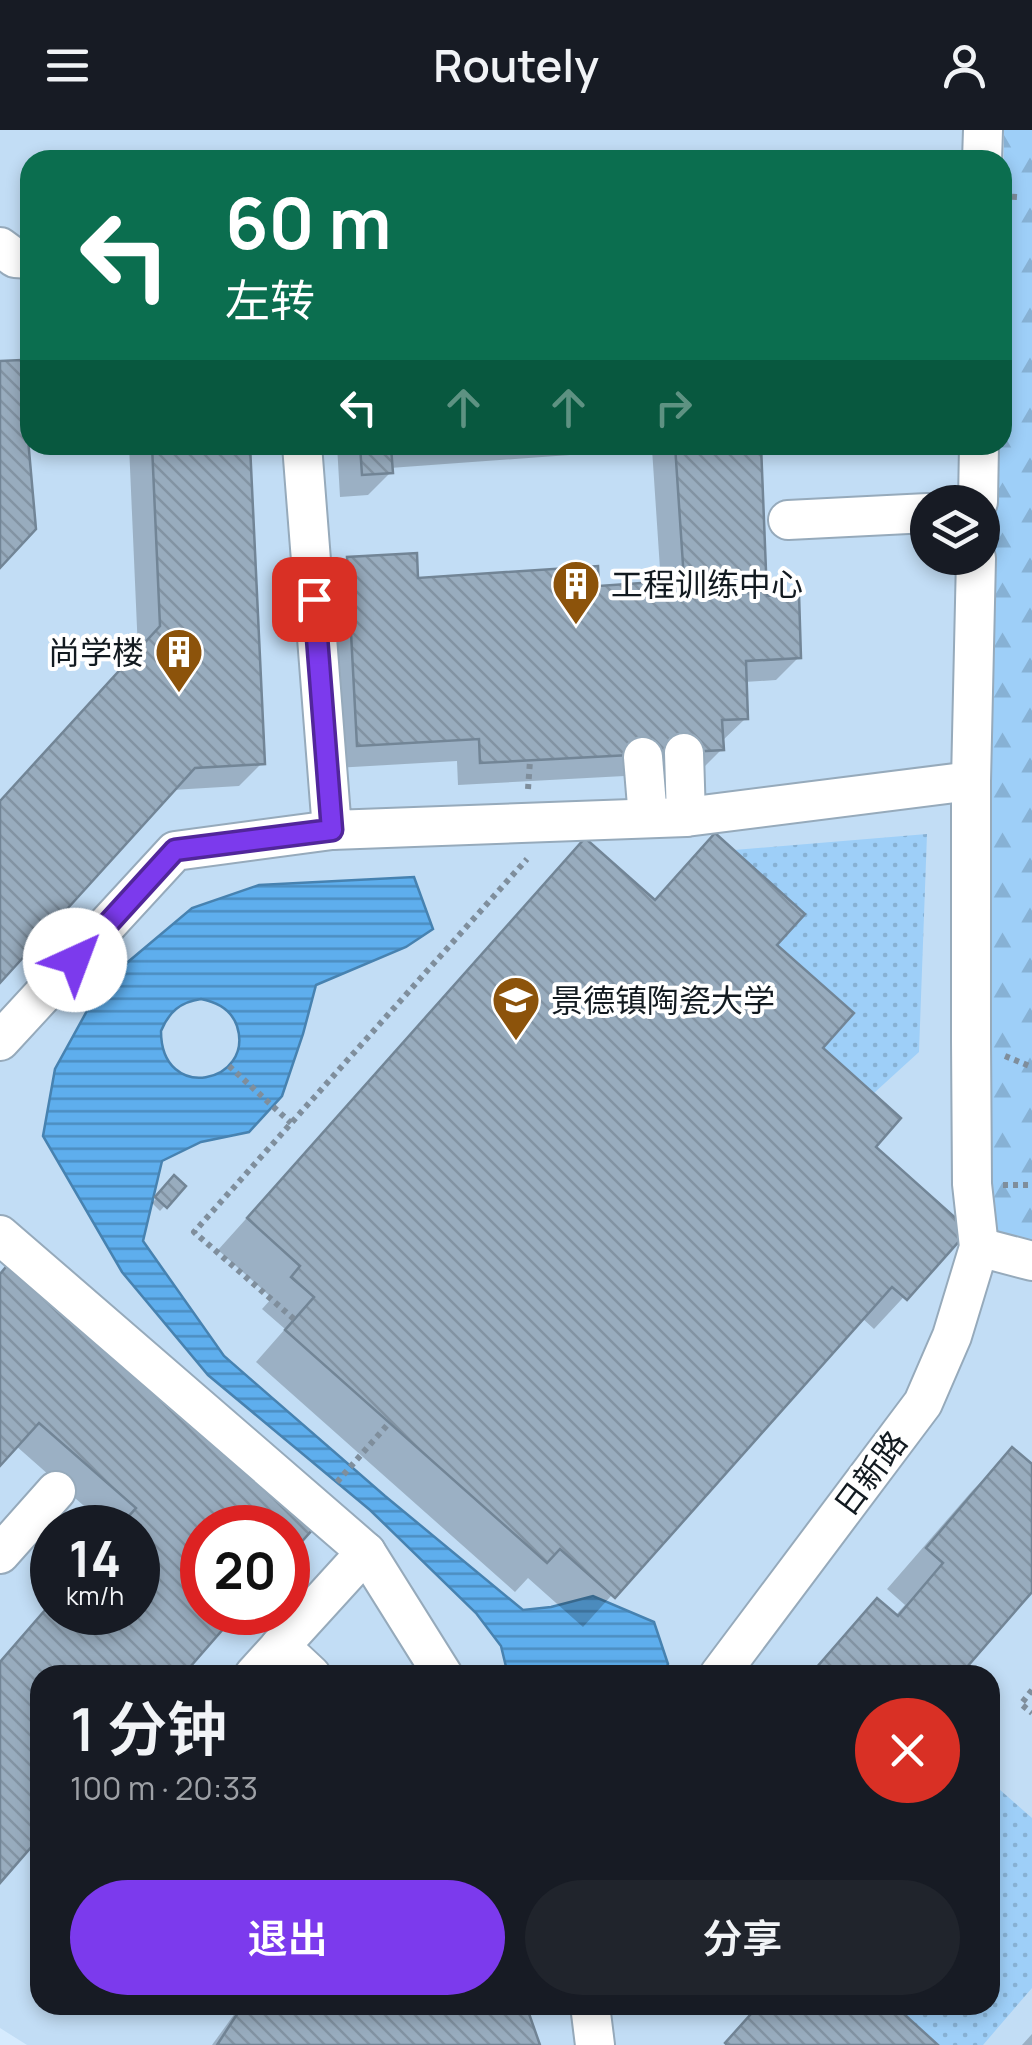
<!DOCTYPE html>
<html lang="zh">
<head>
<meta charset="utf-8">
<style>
	:root { --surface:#171b24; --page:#20242c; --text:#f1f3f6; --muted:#9ea1a6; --accent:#7c3aed }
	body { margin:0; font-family:Manrope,"Noto Sans SC",sans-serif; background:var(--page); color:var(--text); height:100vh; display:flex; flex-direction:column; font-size:38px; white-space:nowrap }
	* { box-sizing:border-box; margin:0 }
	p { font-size:32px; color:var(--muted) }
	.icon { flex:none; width:55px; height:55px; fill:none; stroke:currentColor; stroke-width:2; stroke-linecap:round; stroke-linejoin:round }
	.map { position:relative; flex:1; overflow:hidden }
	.drawer { position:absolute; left:30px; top:1535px; width:970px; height:350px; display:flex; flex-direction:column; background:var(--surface); border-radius:30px; box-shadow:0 5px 15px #0003 }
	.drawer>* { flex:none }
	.top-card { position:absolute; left:20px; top:20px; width:992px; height:305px; border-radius:30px; box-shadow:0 5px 15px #0003; background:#0b6e4f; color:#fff; overflow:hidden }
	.fabs { position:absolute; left:910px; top:355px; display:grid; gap:20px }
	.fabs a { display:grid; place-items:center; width:90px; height:90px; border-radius:50%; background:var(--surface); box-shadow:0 5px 15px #0003; font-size:50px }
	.speed { position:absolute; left:30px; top:1375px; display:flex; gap:20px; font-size:50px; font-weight:700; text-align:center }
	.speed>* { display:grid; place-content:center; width:130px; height:130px; border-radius:50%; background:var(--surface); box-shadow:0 5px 15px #0003; line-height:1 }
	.speed small { font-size:25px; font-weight:400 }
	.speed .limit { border:15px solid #d22; background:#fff; color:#111 }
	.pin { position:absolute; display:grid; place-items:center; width:85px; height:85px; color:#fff; margin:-42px; border-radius:20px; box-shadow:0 5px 15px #0006 }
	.me { position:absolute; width:110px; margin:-55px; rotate:43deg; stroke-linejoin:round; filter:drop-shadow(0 0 8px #0008) }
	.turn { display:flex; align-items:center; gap:35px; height:210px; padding:0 40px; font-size:45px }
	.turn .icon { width:130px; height:130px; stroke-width:2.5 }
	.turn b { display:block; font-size:70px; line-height:85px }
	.lanes { display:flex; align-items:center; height:95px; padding:0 40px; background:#0003; justify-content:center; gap:50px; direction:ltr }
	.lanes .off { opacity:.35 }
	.round { display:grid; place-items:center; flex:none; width:105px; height:105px; border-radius:52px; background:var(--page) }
	.summary { display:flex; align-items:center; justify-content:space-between; height:170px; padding:0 40px }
	h1 { font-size:60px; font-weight:600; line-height:75px }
	.action { display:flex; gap:20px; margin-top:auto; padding:20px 40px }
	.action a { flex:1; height:115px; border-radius:60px; background:var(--accent); color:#fff; font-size:40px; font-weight:600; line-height:115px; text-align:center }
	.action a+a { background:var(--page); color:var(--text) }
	header { display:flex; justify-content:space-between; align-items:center; height:130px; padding:0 40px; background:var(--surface); font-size:45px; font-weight:600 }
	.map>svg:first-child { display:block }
	.built { fill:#c2ddf5; fill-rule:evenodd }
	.grass { fill:url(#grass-dots) }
	.forest { fill:url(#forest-firs) }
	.water { fill:url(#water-rules); stroke:#4782b0; stroke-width:2.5; fill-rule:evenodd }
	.shadow { fill:#0003 }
	.building { fill:url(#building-back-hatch); stroke:#728596; stroke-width:2.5 }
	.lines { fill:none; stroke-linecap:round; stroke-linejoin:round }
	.minor-casing { stroke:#96aabb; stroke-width:42 }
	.path { stroke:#7f8e9c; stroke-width:6; stroke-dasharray:5 5; stroke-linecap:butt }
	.minor { stroke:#fff; stroke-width:38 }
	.route-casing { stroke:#51269a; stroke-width:25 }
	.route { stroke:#7c3aed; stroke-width:18 }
	.labels { text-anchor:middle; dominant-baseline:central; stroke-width:8; stroke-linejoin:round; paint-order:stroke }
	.poi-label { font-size:32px; fill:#121a20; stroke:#fff; text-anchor:start }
	.street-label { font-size:32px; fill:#121a20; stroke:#fff }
</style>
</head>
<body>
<header><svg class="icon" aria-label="menu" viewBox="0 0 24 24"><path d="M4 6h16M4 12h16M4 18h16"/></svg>Routely<svg class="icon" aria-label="person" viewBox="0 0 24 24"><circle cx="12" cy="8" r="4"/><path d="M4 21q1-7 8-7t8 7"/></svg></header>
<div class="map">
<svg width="1032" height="1915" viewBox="0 0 1032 1915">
	<defs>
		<pattern id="grass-dots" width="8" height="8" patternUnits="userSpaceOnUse" patternTransform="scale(2.5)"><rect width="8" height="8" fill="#9ecff8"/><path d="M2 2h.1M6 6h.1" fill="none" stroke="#87b1d4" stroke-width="1.8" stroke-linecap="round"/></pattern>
		<pattern id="forest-firs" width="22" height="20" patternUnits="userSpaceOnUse" patternTransform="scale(2.5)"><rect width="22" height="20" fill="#9ecff8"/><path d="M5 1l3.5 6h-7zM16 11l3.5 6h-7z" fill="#87b1d4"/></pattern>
		<pattern id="water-rules" width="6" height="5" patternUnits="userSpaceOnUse" patternTransform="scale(2.5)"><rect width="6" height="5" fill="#5eaeed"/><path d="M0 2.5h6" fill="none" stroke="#4c8dc0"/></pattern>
		<pattern id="building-back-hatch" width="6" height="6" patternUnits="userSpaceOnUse" patternTransform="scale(2.5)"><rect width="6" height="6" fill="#98acbe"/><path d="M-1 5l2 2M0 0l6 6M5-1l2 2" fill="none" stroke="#8293a3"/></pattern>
	</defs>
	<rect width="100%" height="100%" fill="#d6ebfe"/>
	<path class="built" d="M0 0H1032V1915H27L0 1898ZM30 30H1002V315H30ZM928 372H982V428H928ZM52 1398H138V1482H52ZM202 1398H288V1482H202ZM40 1545H990V1875H40Z"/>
	<g class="grass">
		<polygon points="927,704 919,922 874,963 823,918 853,883 777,815 805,784 734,720"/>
		<polygon points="990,1651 1032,1688 1032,1858 983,1915 938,1915 894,1875 990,1875"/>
	</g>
	<polygon class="forest" points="1004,0 1032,0 1032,1117 992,1108 983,916 981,622 993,315 1002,315"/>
	<path class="water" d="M414 747 433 799 406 817 316 855 303 904 282 966 249 1002 201 1012 162 1031 143 1111 224 1226 385 1366 523 1480 551 1477 593 1466 654 1492 668 1534 663 1545H508L501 1516 476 1483 370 1380 208 1245 122 1142 43 1006 55 939 88 879 122 837 192 778 259 755ZM201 869C217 872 231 879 237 896 255 953 161 974 161 901 169 882 180 872 201 869Z"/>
	<g class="shadow">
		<polygon points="129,315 248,315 262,633 239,656 172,660 0,850 0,673 138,521"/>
		<polygon points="337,315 759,315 764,468 799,527 776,550 744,552 746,588 721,612 722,619 699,642 458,655 457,631 335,638 325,453 348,430 416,450 597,458 661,454 652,319 390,338 391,342 368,365 340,367"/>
		<polygon points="715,707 773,815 819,919 873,1017 966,1100 874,1199 862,1188 583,1497 528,1448 515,1462 256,1232 285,1199 262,1179 272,1168 218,1120 585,711 653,772"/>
		<polygon points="174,1049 183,1056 160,1081 152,1073"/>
		<polygon points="0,1146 309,1399 288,1423 288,1398 202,1398 202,1482 180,1545 40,1545 40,1704 0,1749 0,1532 52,1473 52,1482 138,1482 138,1398 109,1398 15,1315 0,1333"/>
		<polygon points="1012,1321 1032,1337 1032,1458 957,1545 808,1545 877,1471 895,1486 905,1475 887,1459 972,1361"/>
		<polygon points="241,1875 523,1875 537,1915 212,1915"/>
		<polygon points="1032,1904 1032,1915 1022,1915"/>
	</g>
	<g class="building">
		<polygon points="21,230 36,399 0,438 0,231"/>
		<polygon points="152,315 250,315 265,634 195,638 0,853 0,671 160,496"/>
		<polygon points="360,315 424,315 391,317 393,343 362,345"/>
		<polygon points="675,315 761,315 767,466 799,464 801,528 746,531 748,589 722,590 724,620 480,633 479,609 357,616 347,427 417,423 418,448 598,436 599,456 684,450"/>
		<polygon points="715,703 805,784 777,815 854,883 823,918 901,988 876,1017 969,1100 907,1170 892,1157 615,1468 560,1419 547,1433 285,1200 314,1167 291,1147 300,1136 247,1088 585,708 655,770"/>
		<polygon points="174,1045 186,1056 167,1078 155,1067"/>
		<polygon points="10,1132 313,1399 288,1427 288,1398 202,1398 202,1482 238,1482 183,1545 40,1545 40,1707 0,1753 0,1532 52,1472 52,1482 138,1482 138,1398 118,1398 136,1378 39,1293 0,1336 0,1144"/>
		<polygon points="1012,1317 1032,1334 1032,1462 960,1545 810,1545 877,1468 898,1486 943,1433 926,1418"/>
		<polygon points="243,1875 526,1875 540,1915 217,1915"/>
		<polygon points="759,1875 894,1875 938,1915 727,1915 725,1913"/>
	</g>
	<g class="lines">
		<g class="minor-casing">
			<g id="minor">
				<polyline points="982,30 983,0"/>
				<polyline points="0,117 15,128 30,129"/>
				<polyline points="302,315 332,700 686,687 971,651"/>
				<polyline points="978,372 979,315"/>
				<polyline points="788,390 928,383"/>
				<polyline points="684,623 686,687"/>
				<polyline points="643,627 648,688"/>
				<polyline points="0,911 175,721 332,700"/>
				<polyline points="0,1105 366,1422 443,1545"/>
				<polyline points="979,1117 1032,1131"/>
				<polyline points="0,1424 56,1361"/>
				<polyline points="280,1516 311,1545"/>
				<polyline points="254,1545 366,1422"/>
				<polyline points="719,1545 923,1273 952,1206 979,1117 972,1054 971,911 971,651 976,428"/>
				<polyline points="590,1875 595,1915"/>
			</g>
		</g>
		<g class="path">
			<polyline points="1002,66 1017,67"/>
			<polyline points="528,659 530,631"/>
			<polyline points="1005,926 1032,937"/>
			<polyline points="229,936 291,993"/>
			<polyline points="1003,1055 1032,1055"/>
			<polyline points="294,1189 194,1102 527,729"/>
			<polyline points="337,1352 389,1293"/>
			<polyline points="1032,1560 1021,1574 1032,1583"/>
		</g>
		<use href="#minor" class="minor"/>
	</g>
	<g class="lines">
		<g class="route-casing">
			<polyline id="route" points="75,830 175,720 332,700 314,469"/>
		</g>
		<use href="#route" class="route"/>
	</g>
	<defs>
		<g id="building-pin" transform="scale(2.5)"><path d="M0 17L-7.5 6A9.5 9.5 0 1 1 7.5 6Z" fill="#8c530b" stroke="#fff"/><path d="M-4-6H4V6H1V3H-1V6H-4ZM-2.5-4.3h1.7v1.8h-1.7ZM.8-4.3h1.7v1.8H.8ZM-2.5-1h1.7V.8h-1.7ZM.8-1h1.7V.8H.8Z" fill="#fff"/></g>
		<g id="university-pin" transform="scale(2.5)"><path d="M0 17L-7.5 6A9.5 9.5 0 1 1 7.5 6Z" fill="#8c530b" stroke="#fff"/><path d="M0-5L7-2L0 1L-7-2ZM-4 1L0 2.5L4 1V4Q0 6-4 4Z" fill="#fff"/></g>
	</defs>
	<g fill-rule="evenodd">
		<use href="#building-pin" x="576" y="454"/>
		<use href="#building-pin" x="179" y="522"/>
		<use href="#university-pin" x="516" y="870"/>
	</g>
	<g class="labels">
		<g class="poi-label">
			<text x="611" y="454">工程训练中心</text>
			<text x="144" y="522" text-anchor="end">尚学楼</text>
			<text x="551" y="870">景德镇陶瓷大学</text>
		</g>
		<g class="street-label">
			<text transform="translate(870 1343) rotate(-53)">日新路</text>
		</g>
	</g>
</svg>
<div class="fabs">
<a><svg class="icon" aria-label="layers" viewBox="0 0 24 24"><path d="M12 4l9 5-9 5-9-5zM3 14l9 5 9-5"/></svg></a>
</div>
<div class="speed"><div>14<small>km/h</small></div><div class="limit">20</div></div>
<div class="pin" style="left:314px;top:469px;background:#d93025"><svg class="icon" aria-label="arrive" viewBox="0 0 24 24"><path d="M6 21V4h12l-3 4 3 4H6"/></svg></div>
<svg class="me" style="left:75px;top:830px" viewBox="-20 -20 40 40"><circle r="19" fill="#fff"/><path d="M0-13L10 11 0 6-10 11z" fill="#7c3aed"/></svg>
<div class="top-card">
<div class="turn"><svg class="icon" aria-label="left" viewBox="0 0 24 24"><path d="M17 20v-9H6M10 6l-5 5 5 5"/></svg><div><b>60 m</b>左转</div></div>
<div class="lanes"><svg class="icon" aria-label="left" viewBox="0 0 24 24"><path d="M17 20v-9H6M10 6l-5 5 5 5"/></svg><svg class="icon off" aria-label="ahead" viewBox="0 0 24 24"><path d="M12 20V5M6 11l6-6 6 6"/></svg><svg class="icon off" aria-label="ahead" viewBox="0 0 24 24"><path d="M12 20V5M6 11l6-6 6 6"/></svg><svg class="icon off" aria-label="right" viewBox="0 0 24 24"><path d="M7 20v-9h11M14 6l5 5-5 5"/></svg></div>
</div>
<section class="drawer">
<div class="summary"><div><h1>1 分钟</h1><p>100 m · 20:33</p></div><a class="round" style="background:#d93025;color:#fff"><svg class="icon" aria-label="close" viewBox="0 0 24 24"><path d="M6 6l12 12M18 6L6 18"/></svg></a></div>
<div class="action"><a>退出</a><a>分享</a></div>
</section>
</div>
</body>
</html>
